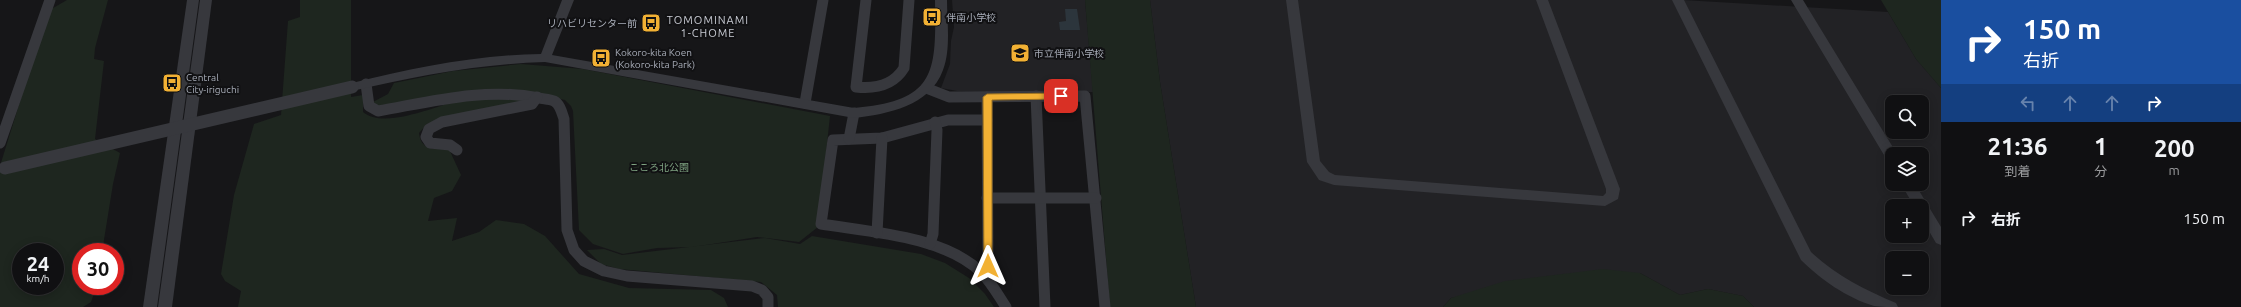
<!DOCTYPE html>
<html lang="ja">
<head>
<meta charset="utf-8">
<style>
	:root { --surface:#101012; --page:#1e1e20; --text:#f1f3f6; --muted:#9c9d9f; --line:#303032 }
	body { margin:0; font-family:Ubuntu,"Noto Sans JP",sans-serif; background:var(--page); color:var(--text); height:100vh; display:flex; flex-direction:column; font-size:15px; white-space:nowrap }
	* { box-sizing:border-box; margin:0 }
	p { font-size:13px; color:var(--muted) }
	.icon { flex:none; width:22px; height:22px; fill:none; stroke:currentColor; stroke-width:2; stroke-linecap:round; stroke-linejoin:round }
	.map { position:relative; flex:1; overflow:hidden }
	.sheet { display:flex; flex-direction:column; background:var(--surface); width:300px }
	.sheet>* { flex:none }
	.banner { background:#1a4fa0; color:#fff; overflow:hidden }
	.tools { position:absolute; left:1885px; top:95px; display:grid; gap:8px }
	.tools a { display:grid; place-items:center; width:44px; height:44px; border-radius:8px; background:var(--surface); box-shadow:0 2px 10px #0003,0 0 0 1px var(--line); font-size:20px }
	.speed { position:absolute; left:12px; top:243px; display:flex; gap:8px; font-size:20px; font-weight:700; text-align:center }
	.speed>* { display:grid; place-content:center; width:52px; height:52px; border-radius:50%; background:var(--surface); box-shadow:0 2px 10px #0003,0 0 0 1px var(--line); line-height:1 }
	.speed small { font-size:10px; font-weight:400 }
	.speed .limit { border:6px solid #d22; background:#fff; color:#111 }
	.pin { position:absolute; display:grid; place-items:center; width:34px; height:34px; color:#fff; margin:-17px; border-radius:8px; box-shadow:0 2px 6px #0006 }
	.me { position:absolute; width:44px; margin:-22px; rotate:0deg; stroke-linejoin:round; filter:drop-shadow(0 0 3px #0008) }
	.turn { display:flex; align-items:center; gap:14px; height:84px; padding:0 16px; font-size:18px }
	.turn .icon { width:52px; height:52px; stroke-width:2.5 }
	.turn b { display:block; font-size:28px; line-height:34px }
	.lanes { display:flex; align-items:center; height:38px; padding:0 16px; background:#0003; justify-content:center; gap:20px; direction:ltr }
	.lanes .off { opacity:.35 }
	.eta { display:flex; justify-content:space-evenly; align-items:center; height:68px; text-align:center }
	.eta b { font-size:24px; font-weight:600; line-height:28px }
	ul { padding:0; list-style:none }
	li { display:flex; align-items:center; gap:12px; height:56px; padding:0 16px }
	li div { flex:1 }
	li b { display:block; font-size:15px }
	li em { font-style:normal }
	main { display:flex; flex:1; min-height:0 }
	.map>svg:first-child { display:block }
	.built { fill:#222225; fill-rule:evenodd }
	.green { fill:#1e261f; fill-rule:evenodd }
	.water { fill:#2c353c }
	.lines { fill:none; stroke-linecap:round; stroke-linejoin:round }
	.minor { stroke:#37383d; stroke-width:11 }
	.tertiary { fill:#37383d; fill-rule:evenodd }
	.tertiary-bridge { stroke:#37383d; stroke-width:13 }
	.route { fill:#f2b134; stroke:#9d7322 }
	.labels { text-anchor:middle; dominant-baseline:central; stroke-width:4; stroke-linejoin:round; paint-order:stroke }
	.poi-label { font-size:10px; fill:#a8adb8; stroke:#111113; text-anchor:start }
	.park-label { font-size:10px; fill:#7fa381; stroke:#111113 }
	.neighbourhood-label { font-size:11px; letter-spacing:1px; fill:#c9ccd4; stroke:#111113 }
</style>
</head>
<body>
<main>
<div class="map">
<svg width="1941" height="307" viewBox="0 0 1941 307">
	<rect width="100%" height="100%" fill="#161618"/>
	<g class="built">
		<polygon points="952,0 1085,0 1093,92 957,91 941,88 950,64 951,41 954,27"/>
		<path d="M1150 0H1683L1888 12 1916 59 1941 88V307H1754L1743 296 1708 289 1680 295 1640 273 1451 298 1443 307H1196L1160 82ZM1892 102H1922V132H1892ZM1892 154H1922V184H1892ZM1892 206H1922V236H1892ZM1892 258H1922V288H1892Z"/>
	</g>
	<g class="green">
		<path d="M67 0H108L95 48 94 59 104 61 95 139 120 153 113 184 102 252H81V286H97L96 288 91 302 83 307H0V166L48 11ZM21 252H55V286H21Z"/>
		<path d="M300 0H351V97L363 95V112C386 131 440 103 467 99 485 97 504 99 522 99V103L427 124 419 133C421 151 435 149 449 149L461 175 452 191 434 198 428 221 457 218 452 241 479 232 496 220 524 224 545 236 579 274 629 288 711 290 724 298 728 307H238L241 291 225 281 221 274 234 195 254 124 281 115 288 21 300 17Z"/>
		<polygon points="1085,0 1150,0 1160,82 1196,307 1110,307"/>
		<polygon points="1881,0 1941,0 1941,88 1916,59"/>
		<polygon points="521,64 583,69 830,116 818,227 799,242 757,237 693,247 657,248 623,254 593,244 579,230 573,111 571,106 565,100 532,93 385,109 371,103 388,94 394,83 453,71"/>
		<polygon points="812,236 921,254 945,263 969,278 985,294 994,307 778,307 777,295 761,282 619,269 601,264 587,250 604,249 622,255 765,238 800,244"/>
		<polygon points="1603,269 1640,273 1680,295 1708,289 1743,296 1754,307 1443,307 1451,298 1505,281"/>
	</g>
	<polygon class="water" points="1065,9 1077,9 1080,30 1060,30 1059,22 1066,21"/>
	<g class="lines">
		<g class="minor">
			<path d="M866 0 856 87C875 89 893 86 904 68L909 0"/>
			<path d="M366 84 369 106 378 111C430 102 485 87 539 98 543 99 550 99 554 101 560 104 562 113 564 119L567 230 574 250 584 261 604 271 627 276 752 286 762 290 768 297V307"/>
			<polyline points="926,88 949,97 1085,96 1105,307"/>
			<polyline points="1036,96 1045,307"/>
			<polyline points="805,103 823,0"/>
			<path d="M987 120H948L882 138 833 140 821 224C871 232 943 236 981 272 991 282 998 295 1006 307"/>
			<polyline points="849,139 854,113"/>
			<polyline points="0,143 50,0"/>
			<polyline points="457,150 450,145 430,143 426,137 429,129 442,122 532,104 537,97"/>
			<polyline points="987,198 1096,198"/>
			<polyline points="877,233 882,138"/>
			<polyline points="930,244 933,234 937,130 935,122"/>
			<polyline points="980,271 988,266 987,97"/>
		</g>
		<g class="tertiary">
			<polygon points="187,0 199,0 157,307 143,307"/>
			<polygon points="200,0 212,0 172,307 158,307"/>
			<path d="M562 0H574L552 55 854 108C937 101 936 72 935 0H947C947 22 951 49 943 70 930 106 888 114 854 118L545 62C479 64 416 76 352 91L346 87 352 83C414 68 476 55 541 54Z"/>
			<polygon points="1286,0 1298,0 1320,161 1329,172 1335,175 1603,196 1606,193 1606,189 1536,0 1548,0 1620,189 1618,199 1605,206 1334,185 1319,180 1307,162"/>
			<path d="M1672 0H1684L1811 252C1835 275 1865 290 1896 303L1898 307C1891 307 1881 307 1874 306 1847 298 1820 279 1801 260Z"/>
			<polygon points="1791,0 1803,0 1897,154 1892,154 1892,162 1887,160"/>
			<polygon points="1901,184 1915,184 1941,227 1941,245 1936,243 1922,219 1922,206 1914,206"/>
		</g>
		<polyline class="tertiary-bridge" points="5,168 352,87"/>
	</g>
	<polygon class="route" points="1061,93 1065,96 1061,99 992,100 992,266 991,268 984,268 983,97 987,94"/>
	<defs>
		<g id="bus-square" transform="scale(1)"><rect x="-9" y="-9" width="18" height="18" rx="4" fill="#f2b134" stroke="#111113"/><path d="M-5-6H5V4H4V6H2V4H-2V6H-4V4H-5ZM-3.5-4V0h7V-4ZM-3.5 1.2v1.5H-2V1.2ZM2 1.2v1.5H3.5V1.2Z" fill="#111"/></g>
		<g id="school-square" transform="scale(1)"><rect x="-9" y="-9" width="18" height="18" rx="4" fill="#f2b134" stroke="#111113"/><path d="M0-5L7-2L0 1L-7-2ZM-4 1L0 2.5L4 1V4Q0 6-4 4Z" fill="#111"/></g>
	</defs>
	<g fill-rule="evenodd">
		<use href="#bus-square" x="932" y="17"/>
		<use href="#bus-square" x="651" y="23"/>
		<use href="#school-square" x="1020" y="53"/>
		<use href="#bus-square" x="601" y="58"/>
		<use href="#bus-square" x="172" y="83"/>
	</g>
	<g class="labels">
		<g class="poi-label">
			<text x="946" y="17">伴南小学校</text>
			<text x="637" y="23" text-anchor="end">リハビリセンター前</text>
			<text x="615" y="52">Kokoro-kita Koen<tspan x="615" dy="12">(Kokoro-kita Park)</tspan></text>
			<text x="1034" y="53">市立伴南小学校</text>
			<text x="186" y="77">Central<tspan x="186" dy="12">City-iriguchi</tspan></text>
		</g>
		<g class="park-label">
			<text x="659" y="167">こころ北公園</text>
		</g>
		<g class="neighbourhood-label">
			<text x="708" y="20">TOMOMINAMI<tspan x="708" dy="13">1-CHOME</tspan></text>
		</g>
	</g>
</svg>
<div class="tools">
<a><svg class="icon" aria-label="search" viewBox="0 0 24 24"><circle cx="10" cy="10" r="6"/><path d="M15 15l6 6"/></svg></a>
<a><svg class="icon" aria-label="layers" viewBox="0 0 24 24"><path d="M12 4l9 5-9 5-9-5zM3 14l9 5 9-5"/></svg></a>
<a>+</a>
<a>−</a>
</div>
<div class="speed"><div>24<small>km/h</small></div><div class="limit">30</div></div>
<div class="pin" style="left:1061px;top:96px;background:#d93025"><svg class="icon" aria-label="arrive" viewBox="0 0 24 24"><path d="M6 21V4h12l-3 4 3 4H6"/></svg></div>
<svg class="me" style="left:988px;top:266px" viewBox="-20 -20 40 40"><path d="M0-17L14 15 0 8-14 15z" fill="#f2b134" stroke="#fff" stroke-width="4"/></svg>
</div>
<section class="sheet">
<div class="banner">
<div class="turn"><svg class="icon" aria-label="right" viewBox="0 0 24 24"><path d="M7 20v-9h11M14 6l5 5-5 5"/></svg><div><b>150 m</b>右折</div></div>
<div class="lanes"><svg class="icon off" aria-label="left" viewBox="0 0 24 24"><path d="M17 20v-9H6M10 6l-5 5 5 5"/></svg><svg class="icon off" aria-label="ahead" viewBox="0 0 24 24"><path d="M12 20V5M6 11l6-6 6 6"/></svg><svg class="icon off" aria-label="ahead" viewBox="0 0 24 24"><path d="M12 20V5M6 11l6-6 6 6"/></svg><svg class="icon" aria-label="right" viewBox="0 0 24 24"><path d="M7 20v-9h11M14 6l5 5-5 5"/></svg></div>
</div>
<div class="eta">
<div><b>21:36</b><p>到着</p></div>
<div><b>1</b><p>分</p></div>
<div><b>200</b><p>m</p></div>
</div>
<ul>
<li><svg class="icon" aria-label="right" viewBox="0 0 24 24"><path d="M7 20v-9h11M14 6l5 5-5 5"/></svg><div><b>右折</b></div><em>150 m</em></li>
</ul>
</section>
</main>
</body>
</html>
